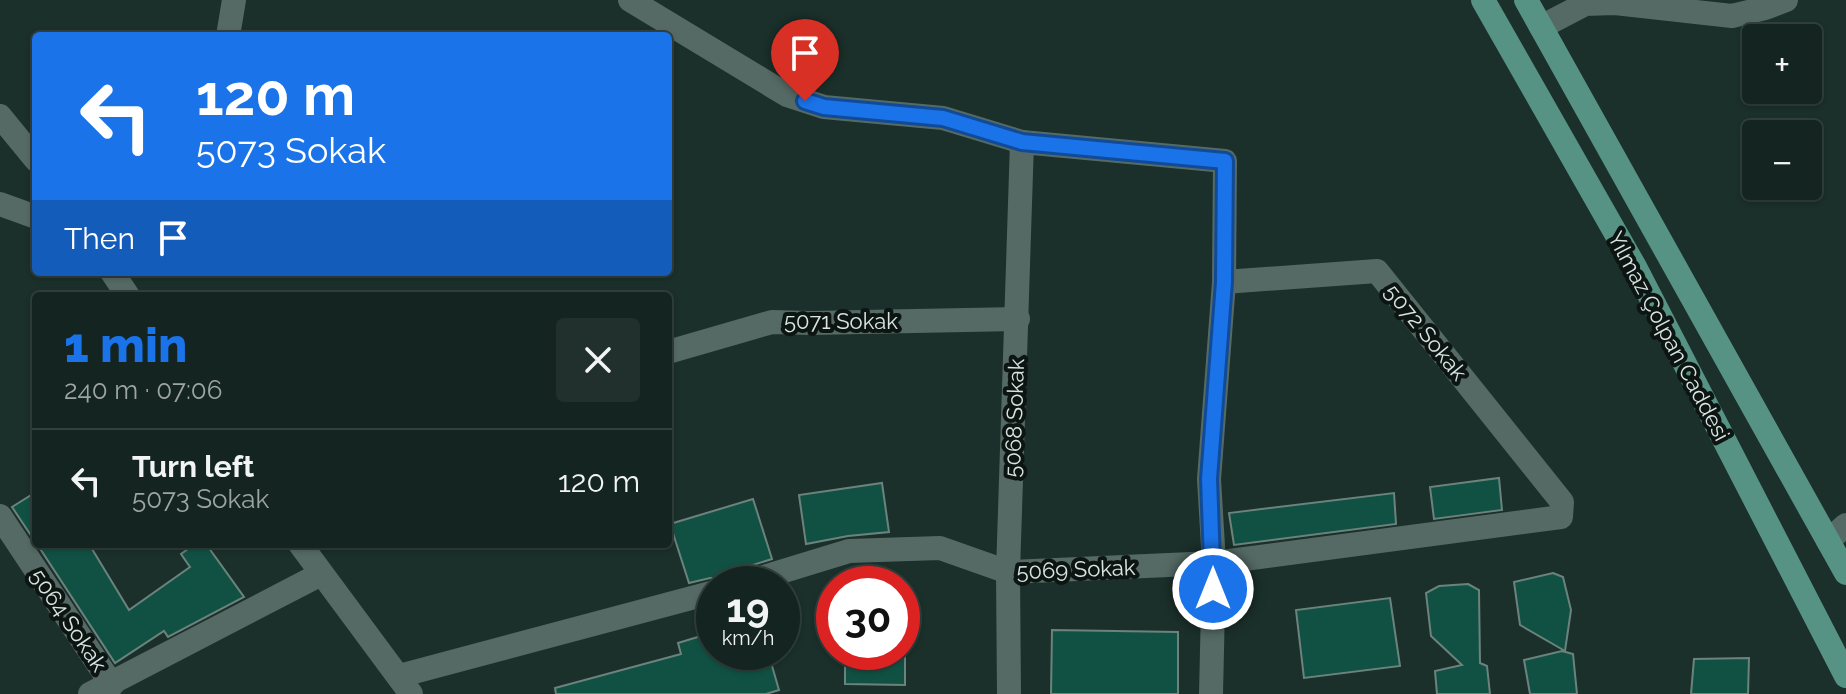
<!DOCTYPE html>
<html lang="en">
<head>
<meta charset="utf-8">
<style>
	:root { --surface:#142420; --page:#21302d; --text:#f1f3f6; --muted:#9da4a5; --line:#33413e; --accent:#1a73e8 }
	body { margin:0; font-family:Raleway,sans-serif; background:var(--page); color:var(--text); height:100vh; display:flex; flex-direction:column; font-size:30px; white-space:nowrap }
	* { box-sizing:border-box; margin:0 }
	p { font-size:26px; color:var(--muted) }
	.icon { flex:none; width:44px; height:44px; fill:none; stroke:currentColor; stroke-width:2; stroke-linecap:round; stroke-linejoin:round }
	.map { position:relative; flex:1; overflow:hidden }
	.panel { position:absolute; left:32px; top:292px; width:640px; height:256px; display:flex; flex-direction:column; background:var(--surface); border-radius:8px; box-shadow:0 2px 6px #0004,0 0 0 2px var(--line) }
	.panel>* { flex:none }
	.banner { position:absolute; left:32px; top:32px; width:640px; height:244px; border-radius:8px; box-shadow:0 2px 6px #0004,0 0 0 2px var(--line); background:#1a73e8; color:#fff; overflow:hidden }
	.fabs { position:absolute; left:1742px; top:24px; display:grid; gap:16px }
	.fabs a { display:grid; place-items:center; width:80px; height:80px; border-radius:8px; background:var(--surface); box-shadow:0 2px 6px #0004,0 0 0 2px var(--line); font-size:40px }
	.speed { position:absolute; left:696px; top:566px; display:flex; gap:16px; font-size:40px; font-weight:700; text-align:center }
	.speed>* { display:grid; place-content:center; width:104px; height:104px; border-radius:50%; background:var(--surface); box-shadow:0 2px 6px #0004,0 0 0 2px var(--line); line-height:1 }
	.speed small { font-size:20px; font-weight:400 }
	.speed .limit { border:12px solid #d22; background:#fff; color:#111 }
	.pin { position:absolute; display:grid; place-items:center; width:68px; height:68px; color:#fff; margin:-82px -34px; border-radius:50% 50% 50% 0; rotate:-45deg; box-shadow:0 0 8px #0007 }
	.pin .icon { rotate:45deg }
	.me { position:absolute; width:88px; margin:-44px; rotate:0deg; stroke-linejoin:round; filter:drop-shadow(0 0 6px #0008) }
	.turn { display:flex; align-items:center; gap:28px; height:168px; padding:0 32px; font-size:36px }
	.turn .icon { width:104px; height:104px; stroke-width:2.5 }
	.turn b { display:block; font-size:56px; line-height:68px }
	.then { display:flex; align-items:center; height:76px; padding:0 32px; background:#0003; gap:16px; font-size:30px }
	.round { display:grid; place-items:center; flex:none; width:84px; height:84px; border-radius:8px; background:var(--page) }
	.overview { display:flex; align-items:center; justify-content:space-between; height:136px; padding:0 32px }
	h1 { font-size:48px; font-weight:800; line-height:60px; color:var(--accent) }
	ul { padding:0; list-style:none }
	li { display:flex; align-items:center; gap:24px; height:104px; padding:0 32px; border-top:2px solid var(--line) }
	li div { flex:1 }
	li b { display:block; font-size:30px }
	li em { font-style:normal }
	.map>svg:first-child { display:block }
	.building { fill:#115144; stroke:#6c827c; stroke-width:2 }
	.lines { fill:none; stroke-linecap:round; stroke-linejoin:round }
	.minor { stroke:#556a64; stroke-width:24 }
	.major { stroke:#579384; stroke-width:24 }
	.route-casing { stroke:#114b97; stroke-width:20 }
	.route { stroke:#1a73e8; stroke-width:14 }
	.labels { text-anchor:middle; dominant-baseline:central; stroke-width:8; stroke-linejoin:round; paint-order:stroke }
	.street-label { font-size:22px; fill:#d9e5e1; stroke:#0d1513 }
</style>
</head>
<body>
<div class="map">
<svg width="1846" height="694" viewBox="0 0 1846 694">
	<rect width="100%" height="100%" fill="#1b302a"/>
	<g class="building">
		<polygon points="1499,478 1502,510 1434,519 1430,487"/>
		<polygon points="882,483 889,532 848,536 806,544 799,495"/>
		<polygon points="36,492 36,543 12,507"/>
		<polygon points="1394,493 1396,524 1234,545 1229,513"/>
		<polygon points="753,499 772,559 737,570 719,578 710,578 689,583 670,524"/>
		<polygon points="37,544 89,544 129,610 190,567 181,554 195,544 206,544 244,597 168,637 164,631 115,663"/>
		<polygon points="1553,573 1563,577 1571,610 1565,651 1520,625 1514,582"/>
		<polygon points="1468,584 1479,590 1480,663 1487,666 1490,694 1437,694 1435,671 1462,665 1431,636 1426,593 1439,586"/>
		<polygon points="1390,598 1400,666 1304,678 1296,610"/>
		<polygon points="1052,630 1178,632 1178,694 1051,694"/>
		<polygon points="714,632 714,652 768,652 779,690 766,694 556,694 555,688 681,654 678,643"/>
		<polygon points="1562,651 1573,654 1577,694 1530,694 1524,660"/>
		<polygon points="845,652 905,652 905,685 845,684"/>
		<polygon points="1749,658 1748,694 1691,694 1694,659"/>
	</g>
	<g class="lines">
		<g class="minor">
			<polyline points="630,0 787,95 824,107 943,118 1022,142 1225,161 1224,282 1209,479 1214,563 1211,694"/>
			<polyline points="1541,27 1585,4 1615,3 1732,16 1765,8 1786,0"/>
			<polyline points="228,36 234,0"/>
			<polyline points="0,116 36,160"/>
			<polyline points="0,204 36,217"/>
			<polyline points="112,272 128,296"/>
			<polyline points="668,352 772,322 811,323 1018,319"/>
			<polyline points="0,516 112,685"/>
			<polyline points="1828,541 1846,525"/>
			<polyline points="300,544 411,694"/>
			<polyline points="741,584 849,551 940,548 1008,572 1214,563 1561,517 1562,502 1377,271 1224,282"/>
			<polyline points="399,676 714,592"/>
			<polyline points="90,694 321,574"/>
			<polyline points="1009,694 1008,572 1022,142"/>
		</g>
		<g class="major">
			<polyline points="1483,0 1635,267 1846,676"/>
			<polyline points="1526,0 1846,573"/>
		</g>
	</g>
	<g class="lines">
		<g class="route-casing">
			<polyline id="route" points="805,101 824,107 943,118 1022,142 1225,161 1224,282 1209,479 1213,589"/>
		</g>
		<use href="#route" class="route"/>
	</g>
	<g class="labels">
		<g class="street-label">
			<text x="841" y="321">5071 Sokak</text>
			<text transform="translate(1426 332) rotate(51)">5072 Sokak</text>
			<text transform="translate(1669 336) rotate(62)">Yılmaz Çolpan Caddesi</text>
			<text transform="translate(1014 418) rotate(-88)">5068 Sokak</text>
			<text transform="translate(1076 569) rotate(-2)">5069 Sokak</text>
			<text transform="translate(69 620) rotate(56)">5064 Sokak</text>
		</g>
	</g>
</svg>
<div class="fabs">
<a>+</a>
<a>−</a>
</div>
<div class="speed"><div>19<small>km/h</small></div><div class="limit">30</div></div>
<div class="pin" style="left:805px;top:101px;background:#d93025"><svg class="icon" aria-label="arrive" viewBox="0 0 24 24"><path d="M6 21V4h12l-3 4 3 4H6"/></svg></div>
<svg class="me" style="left:1213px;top:589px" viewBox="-20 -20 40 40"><circle r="17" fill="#1a73e8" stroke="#fff" stroke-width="3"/><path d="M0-11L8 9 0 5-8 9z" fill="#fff"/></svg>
<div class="banner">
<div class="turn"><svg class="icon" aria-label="left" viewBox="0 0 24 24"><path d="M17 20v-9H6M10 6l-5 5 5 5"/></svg><div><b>120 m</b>5073 Sokak</div></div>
<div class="then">Then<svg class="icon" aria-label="arrive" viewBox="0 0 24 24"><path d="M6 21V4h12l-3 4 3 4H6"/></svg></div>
</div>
<section class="panel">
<div class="overview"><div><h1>1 min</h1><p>240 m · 07:06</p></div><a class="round"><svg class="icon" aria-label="close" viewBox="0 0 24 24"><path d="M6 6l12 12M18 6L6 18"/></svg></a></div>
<ul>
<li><svg class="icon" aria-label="left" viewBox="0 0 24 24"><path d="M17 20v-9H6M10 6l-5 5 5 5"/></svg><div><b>Turn left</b><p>5073 Sokak</p></div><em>120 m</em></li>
</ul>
</section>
</div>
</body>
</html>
